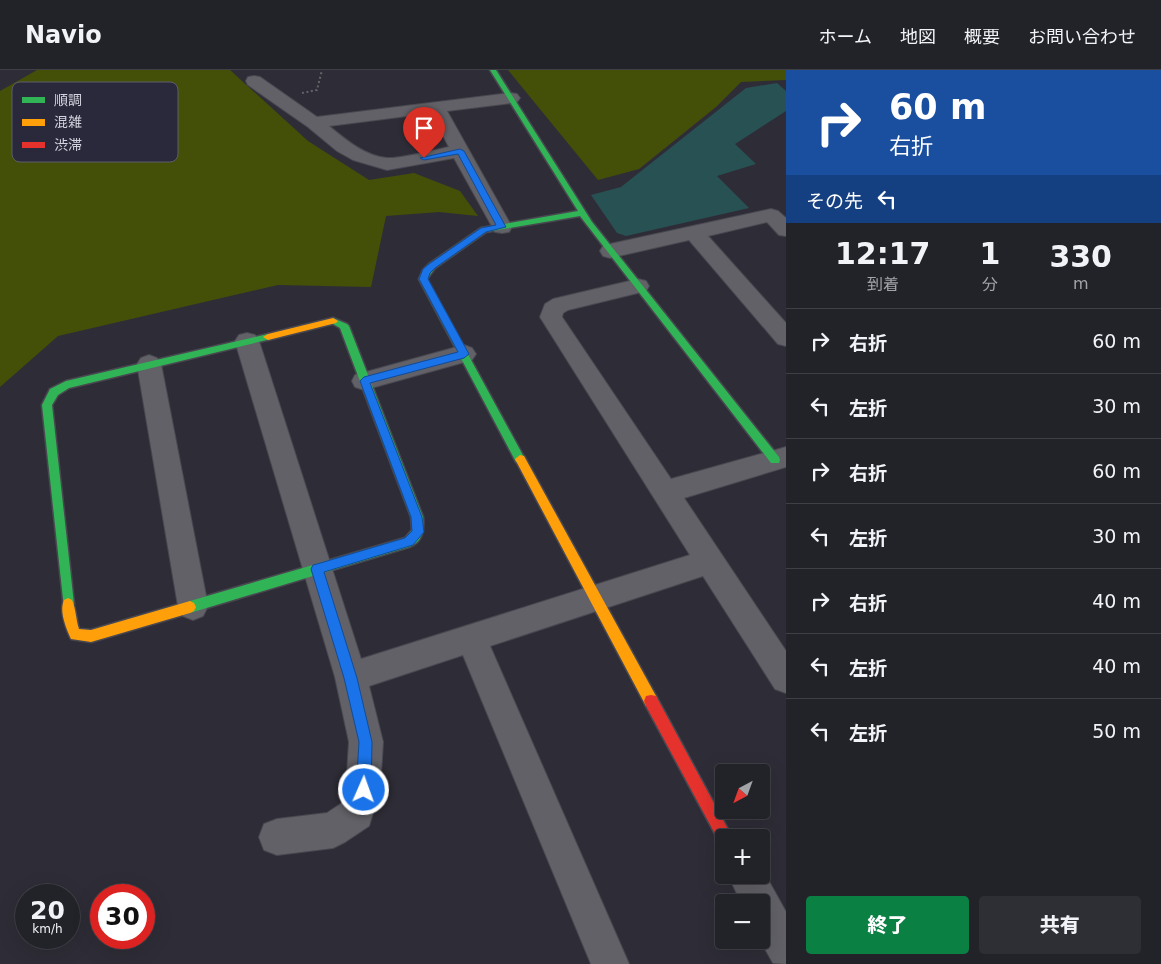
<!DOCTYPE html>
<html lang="ja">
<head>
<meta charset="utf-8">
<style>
	:root { --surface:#222229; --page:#2e2f35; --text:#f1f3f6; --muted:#a2a4a8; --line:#3f3f46; --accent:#0b8043 }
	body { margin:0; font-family:"DejaVu Sans","Noto Sans JP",sans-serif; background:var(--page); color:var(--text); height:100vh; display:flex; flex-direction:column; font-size:19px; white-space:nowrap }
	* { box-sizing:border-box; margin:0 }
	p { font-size:16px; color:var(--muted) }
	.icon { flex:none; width:28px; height:28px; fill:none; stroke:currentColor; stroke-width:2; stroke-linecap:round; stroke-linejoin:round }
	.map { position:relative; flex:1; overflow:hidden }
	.details { display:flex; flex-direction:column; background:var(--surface); width:375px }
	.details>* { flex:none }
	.top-card { background:#1a4fa0; color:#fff; overflow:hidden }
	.needle { width:32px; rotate:221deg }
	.controls { position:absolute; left:715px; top:694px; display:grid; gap:10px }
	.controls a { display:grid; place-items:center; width:55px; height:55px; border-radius:5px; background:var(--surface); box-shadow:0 5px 20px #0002,0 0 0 1px var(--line); font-size:25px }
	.speed { position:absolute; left:15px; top:814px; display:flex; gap:10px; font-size:25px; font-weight:700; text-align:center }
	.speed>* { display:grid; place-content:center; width:65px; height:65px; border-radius:50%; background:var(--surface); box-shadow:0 5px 20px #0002,0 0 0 1px var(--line); line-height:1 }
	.speed small { font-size:12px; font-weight:400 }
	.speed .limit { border:8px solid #d22; background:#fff; color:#111 }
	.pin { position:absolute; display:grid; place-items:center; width:42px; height:42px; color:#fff; margin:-51px -21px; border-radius:50% 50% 50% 0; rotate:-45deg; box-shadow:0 0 5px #0007 }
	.pin .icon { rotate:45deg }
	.me { position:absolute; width:55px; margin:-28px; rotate:2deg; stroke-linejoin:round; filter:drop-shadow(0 0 4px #0008) }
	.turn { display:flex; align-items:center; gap:18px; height:105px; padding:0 20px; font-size:22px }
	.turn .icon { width:65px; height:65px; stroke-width:2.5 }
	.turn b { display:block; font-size:35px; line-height:42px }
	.then { display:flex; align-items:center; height:48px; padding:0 20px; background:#0003; gap:10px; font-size:19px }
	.eta { display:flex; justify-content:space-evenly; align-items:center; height:85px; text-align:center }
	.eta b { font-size:30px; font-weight:800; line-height:35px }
	.action { display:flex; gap:10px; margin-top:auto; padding:10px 20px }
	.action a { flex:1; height:58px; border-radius:5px; background:var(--accent); color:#fff; font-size:20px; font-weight:800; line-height:58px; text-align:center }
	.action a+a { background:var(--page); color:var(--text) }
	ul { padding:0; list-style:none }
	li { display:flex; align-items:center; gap:15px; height:65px; padding:0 20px; border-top:1px solid var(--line) }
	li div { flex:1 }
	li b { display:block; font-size:19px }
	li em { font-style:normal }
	header { display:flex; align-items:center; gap:30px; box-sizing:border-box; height:70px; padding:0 25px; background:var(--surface); border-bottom:1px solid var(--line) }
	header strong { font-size:24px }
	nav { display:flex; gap:28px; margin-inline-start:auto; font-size:18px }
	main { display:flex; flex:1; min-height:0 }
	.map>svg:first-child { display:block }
	.green { fill:#445008 }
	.water { fill:#285154 }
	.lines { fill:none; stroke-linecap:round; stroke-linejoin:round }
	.street-casing { stroke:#494851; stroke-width:2 }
	.fast-casing { stroke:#494851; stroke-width:3 }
	.slow-casing { stroke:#494851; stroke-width:3 }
	.jam-casing { stroke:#494851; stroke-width:3 }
	.path { stroke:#636369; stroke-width:2; stroke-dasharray:2 2.5; stroke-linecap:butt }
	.street { fill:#616167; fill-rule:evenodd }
	.fast { fill:#30b455; fill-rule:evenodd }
	.slow { fill:#ff9f0a; fill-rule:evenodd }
	.jam { fill:#e5322d; fill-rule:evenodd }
	.route { fill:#1a73e8; stroke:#114b97 }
	.key { fill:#2a293b; stroke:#5d5c6d; stroke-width:1 }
	.key-label { font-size:14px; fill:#d4d4e0 }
</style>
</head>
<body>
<header>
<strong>Navio</strong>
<nav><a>ホーム</a><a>地図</a><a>概要</a><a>お問い合わせ</a></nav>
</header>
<main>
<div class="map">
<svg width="786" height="894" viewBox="0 0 786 894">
	<rect width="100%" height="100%" fill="#2e2d37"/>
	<g class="green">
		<polygon points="37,0 230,0 308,71 369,110 414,103 460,121 478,146 439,142 386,146 371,217 278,215 58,266 0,317 0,21"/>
		<polygon points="508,0 786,0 786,10 741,12 716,37 639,99 598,110"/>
	</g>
	<polygon class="water" points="777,13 786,21 786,41 735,74 756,94 717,106 749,138 626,166 617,163 591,125 621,117 746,18"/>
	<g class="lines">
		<g class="street-casing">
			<g id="street">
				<path d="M254 6 260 7 317 47 511 23 517 24 520 28 517 32 511 33 447 41 512 157 509 162 502 163 495 162 454 88 387 100 353 90 337 81 308 57 248 15 246 11 248 7ZM431 43 449 77C435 80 400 89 387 88 365 86 346 70 329 56Z"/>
				<polygon points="771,139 778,141 786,148 786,166 779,165 767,152 708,166 786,253 786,276 778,274 689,170 610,188 603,186 600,181 603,176 610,174"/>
				<polygon points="638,209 646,211 649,216 646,221 568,240 563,243 562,247 671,409 786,377 786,397 684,428 786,581 786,623 775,619 703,506 490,576 629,894 591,894 463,585 369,616 383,672 380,720 369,756 345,772 333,778 277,785 264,780 259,767 264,754 277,749 327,743 342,733 346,720 349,672 335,607 235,271 239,265 247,263 255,265 259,271 361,589 690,485 540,247 545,234 553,229"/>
				<polygon points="464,275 472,278 476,284 472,290 364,320 355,317 352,311 355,305"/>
				<polygon points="149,285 157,288 161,294 208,536 203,546 193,550 183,546 178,536 137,294 141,288"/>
				<polygon points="761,797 786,842 786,894 773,893 760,870 761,832 741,832 728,805 761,805"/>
			</g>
		</g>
		<g class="fast-casing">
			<g id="fast">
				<polygon points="490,0 496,0 592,152 779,387 780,390 779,393 771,393 580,146 486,162 435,198 427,209 525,389 520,393 516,392 419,209 423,200 429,194 481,158 578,141"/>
				<path d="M333 248 347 254 349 256 423 447C424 460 423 472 409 477L190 543 186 541 184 537 186 533 190 531 405 468 412 460 411 447 340 258 328 251Z"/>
				<polygon points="268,264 273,267 271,269 69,318 58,325 52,335 74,534 72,538 68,540 64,538 42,335 50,319 66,311"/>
			</g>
		</g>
		<g class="slow-casing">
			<g id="slow">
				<polygon points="333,248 338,251 336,253 268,270 263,267 268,264"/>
				<polygon points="520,385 524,386 656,626 658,631 656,636 651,637 646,636 515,389"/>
				<path d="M68 528 72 530C76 539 76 550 79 559L91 560 190 531 194 533 196 537 194 541 190 543 91 572 71 569C66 558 59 541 64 530Z"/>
			</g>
		</g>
		<g class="jam-casing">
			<polygon id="jam" points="651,625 656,626 730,763 732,768 724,768 724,775 720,773 646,636 644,631 646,626"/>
		</g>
		<polyline class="path" points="302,23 317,20 322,0"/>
		<use href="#street" class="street"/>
		<use href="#fast" class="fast"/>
		<use href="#slow" class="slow"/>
		<use href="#jam" class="jam"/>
	</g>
	<polygon class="route" points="460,79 464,81 506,157 486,162 435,198 430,203 428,209 469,284 464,288 370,313 422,447 424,462 413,475 324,502 357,608 372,672 371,720 369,725 364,727 358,725 356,720 359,672 344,608 311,499 313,495 317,494 405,468 412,461 411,447 360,311 364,307 458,282 419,209 423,199 429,194 481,158 496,155 458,84 424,90 420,88"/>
	<rect x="12" y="12" width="166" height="80" rx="8" class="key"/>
	<rect x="22" y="27" width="23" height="6" fill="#30b455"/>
	<rect x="22" y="49" width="23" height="7" fill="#ff9f0a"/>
	<rect x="22" y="72" width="23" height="6" fill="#e5322d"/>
	<g class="key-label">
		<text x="54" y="35">順調</text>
		<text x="54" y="57">混雑</text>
		<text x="54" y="80">渋滞</text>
	</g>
</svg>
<div class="controls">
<a><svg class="needle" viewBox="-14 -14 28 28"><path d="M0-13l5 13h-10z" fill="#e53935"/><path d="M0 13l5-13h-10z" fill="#a2a4a8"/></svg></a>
<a>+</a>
<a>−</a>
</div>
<div class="speed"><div>20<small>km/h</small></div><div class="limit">30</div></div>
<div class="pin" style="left:424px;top:88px;background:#d93025"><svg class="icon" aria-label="arrive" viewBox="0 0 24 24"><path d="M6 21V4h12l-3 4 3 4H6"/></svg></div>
<svg class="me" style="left:364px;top:720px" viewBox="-20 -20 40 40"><circle r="17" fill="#1a73e8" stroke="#fff" stroke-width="3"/><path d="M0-11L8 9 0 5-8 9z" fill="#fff"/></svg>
</div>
<section class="details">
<div class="top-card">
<div class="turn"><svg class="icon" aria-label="right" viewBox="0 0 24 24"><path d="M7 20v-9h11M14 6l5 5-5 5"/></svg><div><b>60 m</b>右折</div></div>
<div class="then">その先<svg class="icon" aria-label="left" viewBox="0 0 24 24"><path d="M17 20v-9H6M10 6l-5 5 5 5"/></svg></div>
</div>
<div class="eta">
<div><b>12:17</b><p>到着</p></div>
<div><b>1</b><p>分</p></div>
<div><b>330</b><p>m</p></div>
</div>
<ul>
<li><svg class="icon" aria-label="right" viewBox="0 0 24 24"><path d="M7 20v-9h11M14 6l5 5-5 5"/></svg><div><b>右折</b></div><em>60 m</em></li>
<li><svg class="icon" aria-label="left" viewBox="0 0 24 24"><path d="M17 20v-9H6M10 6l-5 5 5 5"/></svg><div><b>左折</b></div><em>30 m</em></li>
<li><svg class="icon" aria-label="right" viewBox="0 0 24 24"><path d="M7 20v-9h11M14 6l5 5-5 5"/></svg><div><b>右折</b></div><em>60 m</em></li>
<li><svg class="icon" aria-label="left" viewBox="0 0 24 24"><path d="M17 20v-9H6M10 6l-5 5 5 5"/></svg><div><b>左折</b></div><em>30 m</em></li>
<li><svg class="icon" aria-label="right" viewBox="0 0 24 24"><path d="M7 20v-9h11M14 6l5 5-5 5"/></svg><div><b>右折</b></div><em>40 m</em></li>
<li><svg class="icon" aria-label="left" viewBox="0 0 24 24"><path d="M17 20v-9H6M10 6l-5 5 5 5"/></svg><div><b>左折</b></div><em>40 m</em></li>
<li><svg class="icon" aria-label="left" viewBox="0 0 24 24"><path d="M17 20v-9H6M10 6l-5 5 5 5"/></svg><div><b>左折</b></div><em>50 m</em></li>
</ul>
<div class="action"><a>終了</a><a>共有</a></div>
</section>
</main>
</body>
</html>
